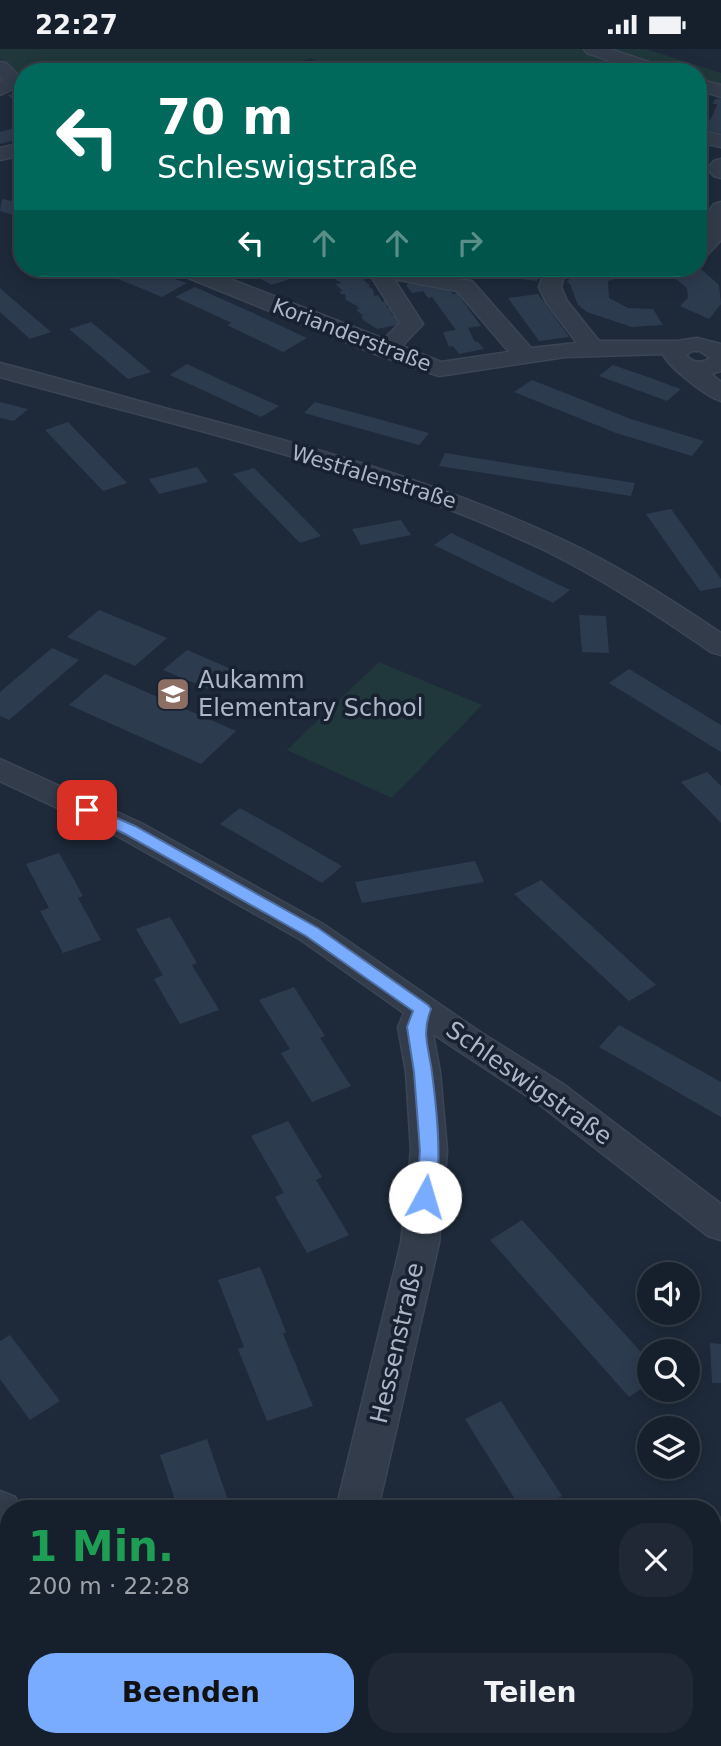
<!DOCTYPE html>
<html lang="de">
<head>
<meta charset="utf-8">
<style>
	:root { --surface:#16202c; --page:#1f2834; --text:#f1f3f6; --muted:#9ea3a9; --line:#353e48; --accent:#79acff }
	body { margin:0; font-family:"DejaVu Sans",sans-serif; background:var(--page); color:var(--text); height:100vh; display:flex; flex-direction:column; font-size:26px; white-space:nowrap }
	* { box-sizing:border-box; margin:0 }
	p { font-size:23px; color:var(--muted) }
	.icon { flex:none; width:38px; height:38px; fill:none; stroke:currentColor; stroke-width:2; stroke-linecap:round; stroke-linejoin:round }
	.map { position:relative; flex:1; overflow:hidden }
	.details { position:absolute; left:0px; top:1451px; width:721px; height:247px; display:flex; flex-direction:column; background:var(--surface); border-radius:28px 28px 0 0; box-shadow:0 4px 18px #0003,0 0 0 2px var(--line) }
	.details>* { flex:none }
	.guide { position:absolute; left:14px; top:14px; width:693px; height:214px; border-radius:28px; box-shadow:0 4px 18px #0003,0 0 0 2px var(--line); background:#00695c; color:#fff; overflow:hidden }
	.controls { position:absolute; left:637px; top:1213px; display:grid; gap:14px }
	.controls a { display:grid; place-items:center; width:63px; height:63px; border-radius:50%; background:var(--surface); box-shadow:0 4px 18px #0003,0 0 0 2px var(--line); font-size:35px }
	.pin { position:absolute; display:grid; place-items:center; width:60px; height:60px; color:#fff; margin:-30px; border-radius:14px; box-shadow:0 4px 10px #0006 }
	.me { position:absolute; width:77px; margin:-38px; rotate:6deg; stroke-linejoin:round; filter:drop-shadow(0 0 5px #0008) }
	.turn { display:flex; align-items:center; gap:24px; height:147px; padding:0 28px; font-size:32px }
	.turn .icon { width:91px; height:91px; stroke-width:2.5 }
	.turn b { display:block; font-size:49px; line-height:60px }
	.lanes { display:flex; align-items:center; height:66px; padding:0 28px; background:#0003; justify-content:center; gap:35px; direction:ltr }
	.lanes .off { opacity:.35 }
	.round { display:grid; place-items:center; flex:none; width:74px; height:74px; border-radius:28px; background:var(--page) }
	.summary { display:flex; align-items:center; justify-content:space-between; height:119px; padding:0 28px }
	h1 { font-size:42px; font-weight:700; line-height:52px; color:#1e9e55 }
	.primary-button { display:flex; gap:14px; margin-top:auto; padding:14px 28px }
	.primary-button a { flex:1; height:80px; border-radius:28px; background:var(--accent); color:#111; font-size:28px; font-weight:700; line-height:80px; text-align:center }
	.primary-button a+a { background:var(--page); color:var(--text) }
	.status { display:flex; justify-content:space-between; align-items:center; height:49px; padding:0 35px; background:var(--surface); direction:ltr }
	.status svg { height:19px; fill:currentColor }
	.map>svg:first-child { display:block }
	.green { fill:#20383b }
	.building { fill:#2d3b4f }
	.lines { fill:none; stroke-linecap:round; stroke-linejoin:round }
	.minor-casing { stroke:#3b4554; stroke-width:3 }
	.minor { fill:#323c4a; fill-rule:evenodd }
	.route { fill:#79acff; stroke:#4f70a6; stroke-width:2 }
	.labels { text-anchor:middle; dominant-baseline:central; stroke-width:7; stroke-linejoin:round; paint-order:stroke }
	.far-street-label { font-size:21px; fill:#acb6c7; stroke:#18212f }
	.poi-label { font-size:24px; fill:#acb6c7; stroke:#18212f; text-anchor:start }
	.street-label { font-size:24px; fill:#acb6c7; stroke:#18212f }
</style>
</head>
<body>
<div class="status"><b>22:27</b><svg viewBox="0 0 49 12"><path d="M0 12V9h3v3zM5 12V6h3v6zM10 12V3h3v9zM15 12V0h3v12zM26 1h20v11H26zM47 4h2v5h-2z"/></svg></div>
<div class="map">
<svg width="721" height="1697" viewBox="0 0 721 1697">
	<rect width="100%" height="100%" fill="#1e2a3a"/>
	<g class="green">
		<polygon points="0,0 582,0 630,17 623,23 341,23 310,9 268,23 23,23 23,31 0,10"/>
		<polygon points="608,0 646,0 721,24 721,37 698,30 698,23 677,23"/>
		<polygon points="379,613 482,656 392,749 287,701"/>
	</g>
	<g class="building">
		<polygon points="23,43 23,61 8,46"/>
		<polygon points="715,50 721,50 721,84 698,80 703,70 710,71 713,66 717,55 713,55"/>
		<polygon points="18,78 23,82 23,89 0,95 0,83"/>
		<polygon points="698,94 707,96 704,100 706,101 703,105 705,106 703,111 698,117"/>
		<polygon points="698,120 702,121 698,126 705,127 701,132 708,133 705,138 709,139 702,154 698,154"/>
		<polygon points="2,150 23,154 23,163 16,167 0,162"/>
		<polygon points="91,219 143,219 187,234 162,248"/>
		<polygon points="235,219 283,219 296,228 271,236 247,221 240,223"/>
		<polygon points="331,219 363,219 366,223 362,224 369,229 363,231 371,237 367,237 373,240 374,247 378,246 382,253 386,252 387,259 390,259 392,266 395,266 402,275 377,280 363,271 361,267 364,267 356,261 359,260 357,257 346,251 345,245 341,245 340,242 343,242 335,235 342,234 336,231 334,228 338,228 332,225"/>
		<polygon points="455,219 534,219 544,220 537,232 464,223"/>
		<polygon points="578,219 636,219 638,224 608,232 609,249 628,259 653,260 663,276 632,278 587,263 578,256 570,235 567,233"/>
		<polygon points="662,219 701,220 719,236 721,255 709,270 680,257 688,249 687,239 676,230 659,224"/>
		<polygon points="411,233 433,236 437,240 448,239 453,245 457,244 481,277 468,279 475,293 478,293 484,300 459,305 453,297 449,298 443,283 456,281 432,248 428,249 423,242 412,244 406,236"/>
		<polygon points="195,238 251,263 307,289 283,303 227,276 232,274 175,248"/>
		<polygon points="0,239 24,260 51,283 30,290 0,263"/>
		<polygon points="538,245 567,285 569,288 539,292 508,249"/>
		<polygon points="91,273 120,297 151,323 128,330 69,280"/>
		<polygon points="187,315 232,336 279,357 261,368 170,326"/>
		<polygon points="613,316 645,327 681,340 667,352 599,327"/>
		<polygon points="532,331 631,370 704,392 692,407 616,384 514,343"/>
		<polygon points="0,353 28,360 14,372 0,369"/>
		<polygon points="315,353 371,368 429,384 419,396 304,364"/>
		<polygon points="68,373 97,403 127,434 103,442 45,381"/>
		<polygon points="445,404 507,414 635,434 631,447 439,417"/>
		<polygon points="197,418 208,433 159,445 149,430"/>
		<polygon points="254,419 287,452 321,487 300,494 233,425"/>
		<polygon points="671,460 721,530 721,538 700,542 646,465"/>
		<polygon points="401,471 411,486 361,496 352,480"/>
		<polygon points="451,484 510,512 570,541 553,554 434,496"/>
		<polygon points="99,561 167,589 135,617 67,588"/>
		<polygon points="579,566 606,567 609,604 582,603"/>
		<polygon points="52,599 79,611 9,671 0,667 0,643"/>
		<polygon points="187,601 236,622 213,642 163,621"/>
		<polygon points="629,620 721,676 721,703 609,634"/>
		<polygon points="105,625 236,682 201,715 69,656"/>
		<polygon points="707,723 721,737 721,774 681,733"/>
		<polygon points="240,759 290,787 342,817 322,834 220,775"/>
		<polygon points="59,804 83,847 78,849 101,891 63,904 40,862 49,859 26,815"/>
		<polygon points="475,812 484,833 362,854 355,833"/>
		<polygon points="541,831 597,882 656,936 629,952 514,845"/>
		<polygon points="170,868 197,914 192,916 219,961 180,975 154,930 163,926 136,880"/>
		<polygon points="294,938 325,987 320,989 351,1037 312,1053 281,1004 290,1000 259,951"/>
		<polygon points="619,976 721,1033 721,1068 599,998"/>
		<polygon points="288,1072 322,1128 316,1131 349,1186 307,1204 275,1148 284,1144 251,1087"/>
		<polygon points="522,1171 649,1312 649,1335 629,1348 490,1191"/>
		<polygon points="260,1218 286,1283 283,1285 313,1357 267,1372 238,1300 244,1298 218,1231"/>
		<polygon points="10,1286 60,1352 30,1371 0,1330 0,1292"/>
		<polygon points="710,1294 721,1295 721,1334 712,1334"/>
		<polygon points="501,1352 562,1447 556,1450 562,1460 521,1460 465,1370"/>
		<polygon points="207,1390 231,1460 178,1460 160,1406"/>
		<polygon points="0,1634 9,1652 9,1657 0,1662"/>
		<polygon points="442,1689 484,1689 485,1697 444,1697"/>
	</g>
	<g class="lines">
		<g class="minor-casing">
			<g id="minor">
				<polygon points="584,0 610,0 667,19 670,23 643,23 587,4"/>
				<polygon points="0,13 6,14 21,29 17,38 0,46 0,33 3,30 0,28"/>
				<polygon points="698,30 721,36 721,48 698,41"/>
				<polygon points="698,81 721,86 721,98 698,93"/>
				<polygon points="23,94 23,106 0,111 0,99"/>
				<polygon points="721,110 721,129 714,127 707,120 714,112"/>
				<polygon points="721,153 721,191 705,208 698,210 698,191 711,159 714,155"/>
				<path d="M173 219H202L384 290 400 274 366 219H400L464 231 472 232 531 299 577 294 546 253 539 238 546 219H566L561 238 567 252 599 292H677L697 289 721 295V322L711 325 721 333V352C707 348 668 318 663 305L565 308 439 327 378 306 176 224ZM394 230 457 242 509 303 441 313 402 297 423 275ZM692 302H700L710 309C701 315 693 314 686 306Z"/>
				<path d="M0 314C55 328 109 344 164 359 299 394 434 431 561 490 618 516 670 550 721 584V606L711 603C657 566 603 530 544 501 372 419 183 379 0 328Z"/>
				<polygon points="0,710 141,774 323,875 480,983 563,1035 721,1155 721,1191 708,1187 539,1055 433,985 440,1023 447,1102 439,1194 378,1460 336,1460 401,1194 411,1102 406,1023 398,978 404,964 301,891 119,788 0,732"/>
				<polygon points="0,1442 15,1448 22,1460 9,1460 9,1497 0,1493"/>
				<polygon points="93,1689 139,1689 143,1697 97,1697"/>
				<polygon points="276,1689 321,1689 319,1697 273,1697"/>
			</g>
		</g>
		<use href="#minor" class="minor"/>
	</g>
	<path class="route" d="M87 756 135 777 318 879 428 956 431 960C421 985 429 999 432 1024 436 1055 445 1127 431 1154L425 1156 418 1154 416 1148 420 1102 414 1023 407 978 413 962 306 887 125 785 81 764 79 761Z"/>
	<defs>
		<g id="school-square" transform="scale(1.75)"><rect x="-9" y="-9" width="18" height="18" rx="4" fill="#8d6e63" stroke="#18212f"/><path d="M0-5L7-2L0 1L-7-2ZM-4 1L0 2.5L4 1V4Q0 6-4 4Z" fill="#fff"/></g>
	</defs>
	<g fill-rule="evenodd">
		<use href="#school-square" x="173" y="645"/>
	</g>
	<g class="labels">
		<g class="far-street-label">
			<text transform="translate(352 286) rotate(21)">Korianderstraße</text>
			<text transform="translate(374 428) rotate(17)">Westfalenstraße</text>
		</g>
		<g class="poi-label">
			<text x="198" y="631">Aukamm<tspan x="198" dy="28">Elementary School</tspan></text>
		</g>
		<g class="street-label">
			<text transform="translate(529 1034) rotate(35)">Schleswigstraße</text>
			<text transform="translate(397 1294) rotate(-77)">Hessenstraße</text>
		</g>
	</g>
</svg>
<div class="controls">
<a><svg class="icon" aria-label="sound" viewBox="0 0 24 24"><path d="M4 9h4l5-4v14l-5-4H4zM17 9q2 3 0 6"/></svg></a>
<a><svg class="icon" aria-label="search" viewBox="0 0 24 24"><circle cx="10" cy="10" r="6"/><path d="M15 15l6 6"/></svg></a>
<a><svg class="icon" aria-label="layers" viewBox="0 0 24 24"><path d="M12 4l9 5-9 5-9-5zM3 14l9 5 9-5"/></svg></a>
</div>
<div class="pin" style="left:87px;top:761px;background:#d93025"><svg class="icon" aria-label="arrive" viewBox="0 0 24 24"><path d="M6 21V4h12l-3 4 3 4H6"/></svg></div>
<svg class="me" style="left:425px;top:1148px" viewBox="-20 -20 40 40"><circle r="19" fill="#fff"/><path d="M0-13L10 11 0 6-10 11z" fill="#79acff"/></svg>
<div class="guide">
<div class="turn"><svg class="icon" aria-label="left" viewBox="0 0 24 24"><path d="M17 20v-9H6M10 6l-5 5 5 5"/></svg><div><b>70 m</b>Schleswigstraße</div></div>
<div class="lanes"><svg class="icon" aria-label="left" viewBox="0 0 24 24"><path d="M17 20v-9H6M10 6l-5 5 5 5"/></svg><svg class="icon off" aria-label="ahead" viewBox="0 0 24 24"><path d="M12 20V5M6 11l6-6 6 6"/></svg><svg class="icon off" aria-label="ahead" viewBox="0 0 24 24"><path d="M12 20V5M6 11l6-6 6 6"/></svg><svg class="icon off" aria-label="right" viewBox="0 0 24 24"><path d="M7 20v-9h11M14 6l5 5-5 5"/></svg></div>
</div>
<section class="details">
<div class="summary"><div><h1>1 Min.</h1><p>200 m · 22:28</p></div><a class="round"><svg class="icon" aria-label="close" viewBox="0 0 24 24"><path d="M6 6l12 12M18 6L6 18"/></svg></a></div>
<div class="primary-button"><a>Beenden</a><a>Teilen</a></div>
</section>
</div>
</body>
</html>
